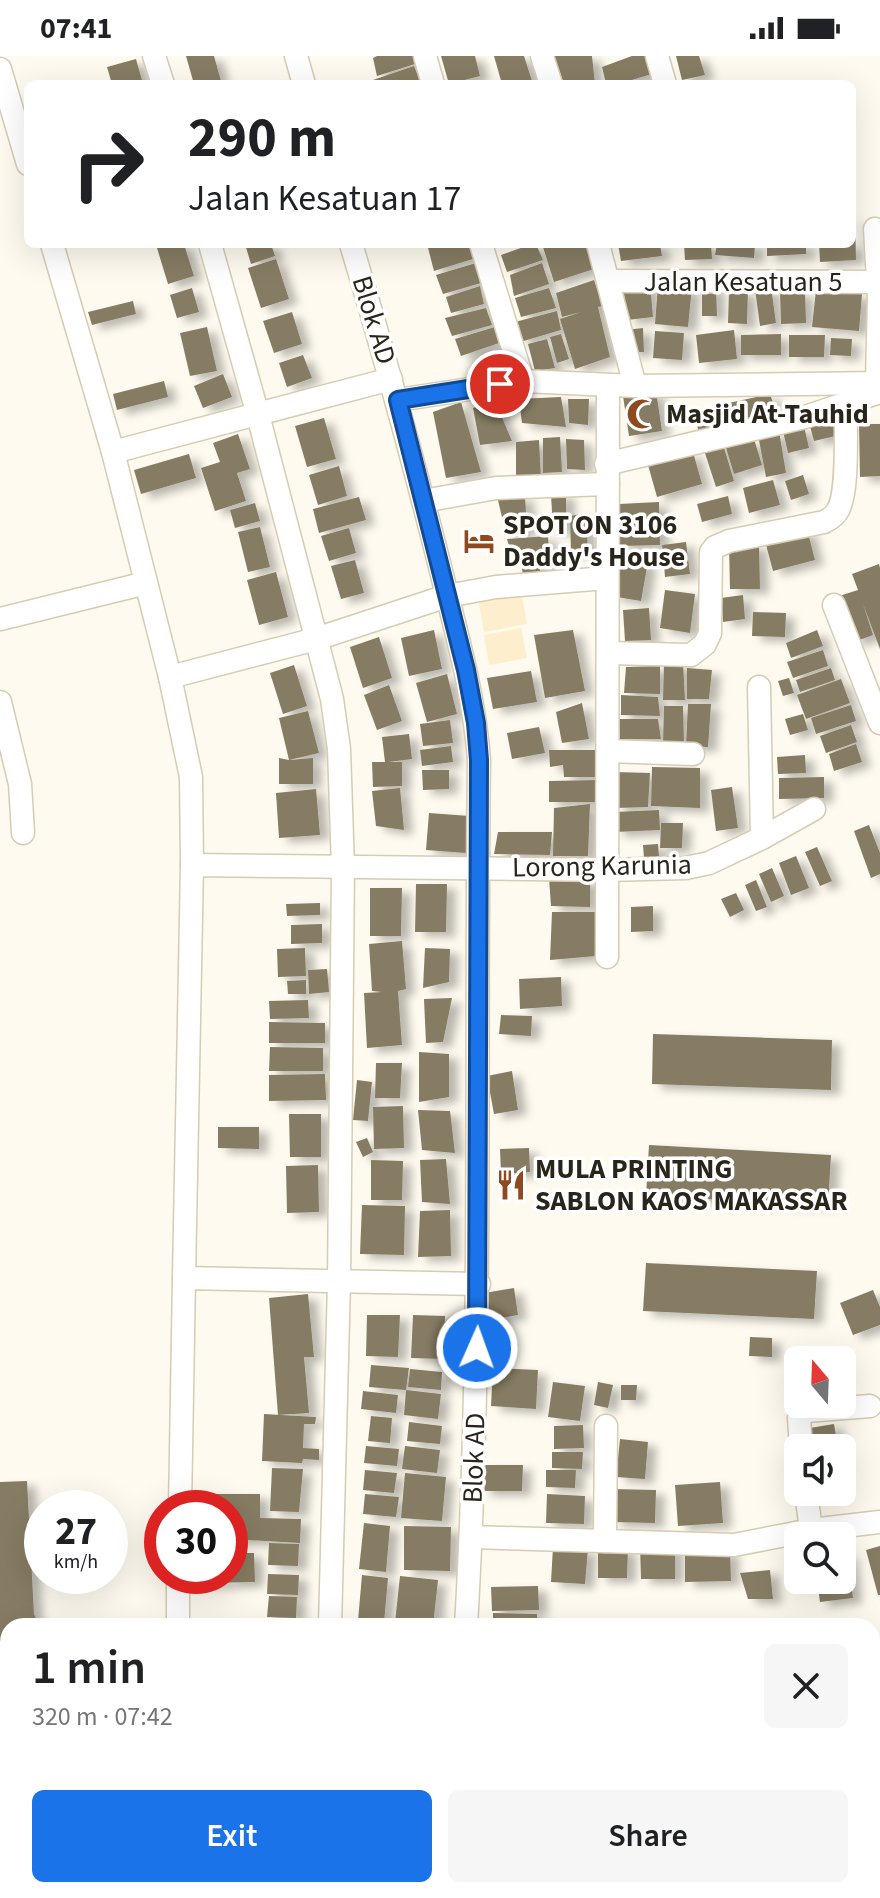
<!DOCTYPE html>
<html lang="en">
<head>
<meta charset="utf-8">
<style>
	:root { --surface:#fff; --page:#f6f6f6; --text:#202124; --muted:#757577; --accent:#1a73e8 }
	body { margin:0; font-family:"Source Sans 3",sans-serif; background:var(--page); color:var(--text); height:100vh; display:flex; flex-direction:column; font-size:30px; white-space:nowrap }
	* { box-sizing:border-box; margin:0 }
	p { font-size:26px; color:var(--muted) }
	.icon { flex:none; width:44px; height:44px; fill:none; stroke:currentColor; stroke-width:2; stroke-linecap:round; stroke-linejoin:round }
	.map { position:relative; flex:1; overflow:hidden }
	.side { position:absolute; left:0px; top:1562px; width:880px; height:280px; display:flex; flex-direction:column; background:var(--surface); border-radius:24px 24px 0 0; box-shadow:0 8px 32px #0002 }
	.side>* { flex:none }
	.top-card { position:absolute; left:24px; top:24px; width:832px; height:168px; border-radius:12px; box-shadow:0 8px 32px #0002; background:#fff; color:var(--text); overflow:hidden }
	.needle { width:52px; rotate:341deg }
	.tools { position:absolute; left:784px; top:1290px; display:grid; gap:16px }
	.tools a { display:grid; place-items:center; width:72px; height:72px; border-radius:12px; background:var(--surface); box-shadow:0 8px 32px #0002; font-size:40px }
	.speed { position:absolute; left:24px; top:1434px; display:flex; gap:16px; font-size:40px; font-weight:700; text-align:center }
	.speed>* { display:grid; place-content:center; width:104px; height:104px; border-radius:50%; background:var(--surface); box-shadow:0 8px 32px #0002; line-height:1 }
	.speed small { font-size:20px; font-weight:400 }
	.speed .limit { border:12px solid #d22; background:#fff; color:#111 }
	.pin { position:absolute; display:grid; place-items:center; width:68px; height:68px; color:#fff; margin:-34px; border:4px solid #fff; border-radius:50%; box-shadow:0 2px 8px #0007 }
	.me { position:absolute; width:88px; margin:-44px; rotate:2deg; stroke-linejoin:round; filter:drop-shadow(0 0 6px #0008) }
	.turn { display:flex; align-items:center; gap:28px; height:168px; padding:0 32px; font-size:36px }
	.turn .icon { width:104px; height:104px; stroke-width:2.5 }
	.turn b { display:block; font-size:56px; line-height:68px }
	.round { display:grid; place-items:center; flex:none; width:84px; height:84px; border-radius:12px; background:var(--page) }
	.summary { display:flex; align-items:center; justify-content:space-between; height:136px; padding:0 32px }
	h1 { font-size:48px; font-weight:600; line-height:60px }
	.button { display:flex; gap:16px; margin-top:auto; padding:16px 32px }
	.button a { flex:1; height:92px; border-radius:12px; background:var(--accent); color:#fff; font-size:32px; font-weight:600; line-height:92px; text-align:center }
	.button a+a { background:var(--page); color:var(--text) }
	.status { display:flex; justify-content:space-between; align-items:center; height:56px; padding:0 40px; background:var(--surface); direction:ltr }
	.status svg { height:22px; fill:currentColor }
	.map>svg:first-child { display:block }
	.built { fill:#fdeecd }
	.building { fill:#867c64; filter:url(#shadow) }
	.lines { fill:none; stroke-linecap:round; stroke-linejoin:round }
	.minor-casing { stroke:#d7cbb2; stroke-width:25 }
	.minor { stroke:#fff; stroke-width:22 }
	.route-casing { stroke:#114b97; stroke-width:20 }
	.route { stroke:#1a73e8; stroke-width:14 }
	.labels { text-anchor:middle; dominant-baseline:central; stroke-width:7; stroke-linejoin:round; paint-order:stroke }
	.street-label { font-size:28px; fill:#2a251b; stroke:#fff }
	.poi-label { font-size:28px; font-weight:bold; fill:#2a251b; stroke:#fff; text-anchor:start }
</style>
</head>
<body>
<div class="status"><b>07:41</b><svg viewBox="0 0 49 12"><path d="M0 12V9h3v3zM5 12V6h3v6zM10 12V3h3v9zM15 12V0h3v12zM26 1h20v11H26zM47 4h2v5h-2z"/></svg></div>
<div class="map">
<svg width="880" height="1842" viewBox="0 0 880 1842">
	<defs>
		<filter id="shadow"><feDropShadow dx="9" dy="5" stdDeviation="4" flood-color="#0004"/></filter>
	</defs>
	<rect width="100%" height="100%" fill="#fefaef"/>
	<g class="built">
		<polygon points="521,534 527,568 484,576 478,542"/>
		<polygon points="521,572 527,602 489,609 484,579"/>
	</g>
	<g class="building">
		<polygon points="186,0 214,0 221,25 194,28"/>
		<polygon points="377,0 413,0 415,8 377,20 373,2"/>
		<polygon points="441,0 475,0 480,20 449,28"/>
		<polygon points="494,0 524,0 532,25 502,28"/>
		<polygon points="554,0 592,0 595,28 564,28"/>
		<polygon points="632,0 646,0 652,18 618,28 606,28 602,11"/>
		<polygon points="676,0 699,0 705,19 682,24"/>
		<polygon points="136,3 143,28 112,28 107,11"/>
		<polygon points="414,10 421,27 375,28 373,24"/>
		<polygon points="852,161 855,161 856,204 820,206 819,188 852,188"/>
		<polygon points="169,188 184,188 194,220 168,228 157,192"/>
		<polygon points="245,188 271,188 275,200 251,208"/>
		<polygon points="427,188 472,188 476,202 434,215"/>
		<polygon points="532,188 536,188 543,204 507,216 501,199"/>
		<polygon points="542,188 585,188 594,213 554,226"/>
		<polygon points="618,188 660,188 662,200 621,205"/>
		<polygon points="684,188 711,188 712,203 685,204"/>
		<polygon points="717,188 755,188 754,202 715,199"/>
		<polygon points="767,188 806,188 806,198 767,200"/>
		<polygon points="276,203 289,243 261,252 248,212"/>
		<polygon points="476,207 481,227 443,238 436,219"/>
		<polygon points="542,207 549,228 514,240 510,219"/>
		<polygon points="594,224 603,250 598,251 610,301 575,313 560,263 581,256 562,261 556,237"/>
		<polygon points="650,227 653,261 627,264 623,229"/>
		<polygon points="658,229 692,231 688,271 655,268"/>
		<polygon points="480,230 484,248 451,257 446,241"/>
		<polygon points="702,230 716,230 717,260 702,260"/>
		<polygon points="771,231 776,267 760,270 755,233"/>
		<polygon points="192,232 199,256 177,262 170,239"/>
		<polygon points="549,232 556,252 521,261 515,242"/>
		<polygon points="729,234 748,234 747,268 728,267"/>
		<polygon points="816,234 862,238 859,275 812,271"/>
		<polygon points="805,235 806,267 781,268 780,236"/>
		<polygon points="133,245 136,258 92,269 88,256"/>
		<polygon points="486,252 492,269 452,280 445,262"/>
		<polygon points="557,255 561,274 520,286 515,266"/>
		<polygon points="292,256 302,288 274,297 263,265"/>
		<polygon points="207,271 217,315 190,320 180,277"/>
		<polygon points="495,271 502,286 461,300 455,283"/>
		<polygon points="643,272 644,296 628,296 625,274"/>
		<polygon points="734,274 737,303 699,307 696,279"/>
		<polygon points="655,275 684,277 682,304 653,302"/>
		<polygon points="561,278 569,303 557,307 550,281"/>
		<polygon points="781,278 781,299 741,299 741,279"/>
		<polygon points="789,279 825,279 824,301 789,301"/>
		<polygon points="831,282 852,283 851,300 830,299"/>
		<polygon points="547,283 555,312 535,315 528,288"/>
		<polygon points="303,299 312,322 287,331 279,307"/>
		<polygon points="223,318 232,341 203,352 194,330"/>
		<polygon points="164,325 168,341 117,354 113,338"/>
		<polygon points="656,335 662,375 629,380 623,340"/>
		<polygon points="770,338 777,358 699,376 692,355"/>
		<polygon points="561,341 566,371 522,367 519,343"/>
		<polygon points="568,343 589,343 588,369 569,367"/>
		<polygon points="495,345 512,385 480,389 473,352"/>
		<polygon points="461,346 481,416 446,422 433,356"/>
		<polygon points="839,356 844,378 814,385 808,363"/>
		<polygon points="324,362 336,403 307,411 295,370"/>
		<polygon points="859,368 880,368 880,420 860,421"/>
		<polygon points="804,370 809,392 788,397 783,375"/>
		<polygon points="779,375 786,417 766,421 758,379"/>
		<polygon points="238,378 250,413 237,417 246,445 215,455 201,412 220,406 213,387"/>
		<polygon points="560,381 562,416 543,417 543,382"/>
		<polygon points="566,383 584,384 585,414 567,413"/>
		<polygon points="754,383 762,409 734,418 726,392"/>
		<polygon points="539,384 541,423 516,424 516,386"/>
		<polygon points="722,385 734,425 716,431 703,391"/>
		<polygon points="693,396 702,428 657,441 648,409"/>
		<polygon points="189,398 196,422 141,438 134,414"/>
		<polygon points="339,410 347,440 318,449 309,419"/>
		<polygon points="803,419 809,438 791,444 785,425"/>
		<polygon points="773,424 780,449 749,457 743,432"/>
		<polygon points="566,437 566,475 553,474 551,438"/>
		<polygon points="497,440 525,440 527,476 506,478"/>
		<polygon points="728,440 732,458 702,466 697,448"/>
		<polygon points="359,441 366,464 319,477 313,453"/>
		<polygon points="659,446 660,489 620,490 619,448"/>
		<polygon points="255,447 260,465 235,472 230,454"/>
		<polygon points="586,457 588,496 571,497 570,460"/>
		<polygon points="260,471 270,511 248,516 238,476"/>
		<polygon points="349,472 356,497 329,505 321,480"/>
		<polygon points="807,473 815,504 773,515 765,485"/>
		<polygon points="548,480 550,512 539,510 541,519 523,520 520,496 511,497 507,483"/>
		<polygon points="686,486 690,518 665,521 662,489"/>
		<polygon points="759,488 760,533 730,533 729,489"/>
		<polygon points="618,501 648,506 641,545 611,540"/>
		<polygon points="355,504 364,537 341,543 331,510"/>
		<polygon points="879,508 880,512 880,593 863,548 873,579 854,586 839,540 858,534 852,518"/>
		<polygon points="276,516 288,561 259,569 247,524"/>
		<polygon points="665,534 695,538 690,577 660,572"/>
		<polygon points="743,539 745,563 723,566 721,542"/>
		<polygon points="649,552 651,584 625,585 623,554"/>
		<polygon points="753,556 786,557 785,581 752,580"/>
		<polygon points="434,574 442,613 409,620 401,582"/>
		<polygon points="573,574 585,635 545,642 534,579"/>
		<polygon points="817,574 823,590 791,602 786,587"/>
		<polygon points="379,581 392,622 363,632 350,591"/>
		<polygon points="823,594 828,610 793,622 787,606"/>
		<polygon points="664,607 683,607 685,644 663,644"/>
		<polygon points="294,609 307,650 283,658 270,617"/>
		<polygon points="660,610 660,638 624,637 626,611"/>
		<polygon points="687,612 712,614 709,643 687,643"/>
		<polygon points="831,612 835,624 800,636 796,624"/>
		<polygon points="531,615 537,646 493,653 487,622"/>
		<polygon points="447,618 457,658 427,666 416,627"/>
		<polygon points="789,622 794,637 783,640 778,625"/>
		<polygon points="841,623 850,647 806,663 797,639"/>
		<polygon points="389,629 402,665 377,674 364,639"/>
		<polygon points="621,639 658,641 660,660 621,659"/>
		<polygon points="582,647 589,683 562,687 556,656"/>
		<polygon points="688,648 711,648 708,691 686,690"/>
		<polygon points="851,649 856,665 816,678 811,662"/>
		<polygon points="664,650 683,650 684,687 663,688"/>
		<polygon points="308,655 319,697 289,704 313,702 313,728 279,728 279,702 289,704 279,662"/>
		<polygon points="803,658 808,674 790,679 785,663"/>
		<polygon points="619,663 658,663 661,683 620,683"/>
		<polygon points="450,664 453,687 423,690 420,668"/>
		<polygon points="851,669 857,686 826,697 820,680"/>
		<polygon points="539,671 545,697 512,703 507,677"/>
		<polygon points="409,678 412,703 389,706 402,706 402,730 373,731 372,706 385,706 382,681"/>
		<polygon points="856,688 862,706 834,715 829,698"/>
		<polygon points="451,690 453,706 422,710 420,694"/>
		<polygon points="549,694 595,694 595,721 564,721 563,709 550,711"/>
		<polygon points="805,699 806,717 778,718 777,701"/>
		<polygon points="652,711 700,712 700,752 651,750"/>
		<polygon points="422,714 449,714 449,733 423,734"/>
		<polygon points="615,716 650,717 648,751 616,752"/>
		<polygon points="824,721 824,742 779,743 779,722"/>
		<polygon points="598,724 597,746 549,746 549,725"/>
		<polygon points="732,731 738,772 716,775 711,734"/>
		<polygon points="400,732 404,774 376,770 372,735"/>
		<polygon points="316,733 320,779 279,782 276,737"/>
		<polygon points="590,748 588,800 553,800 554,752"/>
		<polygon points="659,754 660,774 615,776 614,756"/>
		<polygon points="429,757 469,760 466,797 426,794"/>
		<polygon points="661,767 683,767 682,792 660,792"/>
		<polygon points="869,769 880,797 880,818 871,822 854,775"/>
		<polygon points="498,776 552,776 550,799 494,798"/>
		<polygon points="658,788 659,801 644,802 643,789"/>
		<polygon points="817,791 832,825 820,830 805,796"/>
		<polygon points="796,800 809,832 791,839 779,807"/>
		<polygon points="772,812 784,840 771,846 759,818"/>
		<polygon points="549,822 590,823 590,851 551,850"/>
		<polygon points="756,824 767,851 756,855 745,829"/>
		<polygon points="416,828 447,828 446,876 415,876"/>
		<polygon points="370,832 402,832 401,880 370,880"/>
		<polygon points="736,837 744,854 730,861 721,843"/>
		<polygon points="320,847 320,859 287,860 286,848"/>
		<polygon points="653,850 653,875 631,876 631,851"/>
		<polygon points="552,856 596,856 596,900 550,904"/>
		<polygon points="322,868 322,887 291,888 291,869"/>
		<polygon points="402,885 406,933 398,935 402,989 367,992 364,937 382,936 372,935 369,888"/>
		<polygon points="305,892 306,920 278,921 277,893"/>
		<polygon points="425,892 450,893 449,926 423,932"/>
		<polygon points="327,913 329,936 309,938 308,914"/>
		<polygon points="561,921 562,950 520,953 519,923"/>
		<polygon points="306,924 306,938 288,938 287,925"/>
		<polygon points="452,942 443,986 426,987 424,943"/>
		<polygon points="308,944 309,962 270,963 269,945"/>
		<polygon points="501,959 532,960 531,980 499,978"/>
		<polygon points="269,966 325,967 325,987 269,987"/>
		<polygon points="653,978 832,984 831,1034 652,1028"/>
		<polygon points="270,991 323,992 323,1015 269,1015"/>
		<polygon points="419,996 449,998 449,1041 419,1046"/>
		<polygon points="376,1007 402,1007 400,1042 375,1042"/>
		<polygon points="512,1015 518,1054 494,1058 487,1020"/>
		<polygon points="325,1018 326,1044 269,1045 269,1019"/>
		<polygon points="357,1024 372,1026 368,1065 353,1064"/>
		<polygon points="403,1050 404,1092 374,1093 373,1051"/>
		<polygon points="418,1054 450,1055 455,1097 422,1094"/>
		<polygon points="289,1058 321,1058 321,1101 290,1101"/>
		<polygon points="218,1071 259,1071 259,1093 218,1092"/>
		<polygon points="367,1082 373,1096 363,1101 356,1086"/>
		<polygon points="649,1089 831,1099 828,1149 646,1140"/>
		<polygon points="529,1092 530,1116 501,1118 500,1093"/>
		<polygon points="446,1103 450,1148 422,1146 420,1104"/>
		<polygon points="371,1104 403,1105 402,1144 371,1144"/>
		<polygon points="318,1109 319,1156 287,1157 286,1110"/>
		<polygon points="362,1149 405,1150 404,1199 360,1198"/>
		<polygon points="450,1154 451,1200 418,1201 420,1155"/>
		<polygon points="646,1207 817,1215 814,1263 643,1255"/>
		<polygon points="514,1232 518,1259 489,1264 484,1237"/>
		<polygon points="873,1234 880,1251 880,1269 853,1279 840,1247"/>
		<polygon points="308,1238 314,1301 304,1301 309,1357 278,1359 269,1242"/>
		<polygon points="367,1259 400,1259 398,1301 366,1300"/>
		<polygon points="413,1259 445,1260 443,1303 411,1302"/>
		<polygon points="750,1281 772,1282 772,1301 749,1300"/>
		<polygon points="371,1309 409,1312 406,1334 369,1331"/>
		<polygon points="493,1312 538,1314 536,1353 491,1350"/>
		<polygon points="410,1313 442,1316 441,1334 408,1331"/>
		<polygon points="553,1326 585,1330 580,1365 548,1361"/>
		<polygon points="598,1326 613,1329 608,1352 594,1349"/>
		<polygon points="621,1329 637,1329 636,1344 621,1344"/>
		<polygon points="406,1334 441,1338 438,1363 404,1359"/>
		<polygon points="363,1335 398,1339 396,1357 361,1353"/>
		<polygon points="264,1358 316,1361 315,1368 304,1368 303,1392 319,1393 319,1404 303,1403 302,1407 262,1405"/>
		<polygon points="371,1360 392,1362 390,1387 368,1385"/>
		<polygon points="409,1366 442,1370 440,1388 407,1385"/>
		<polygon points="834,1368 838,1392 813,1392 810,1372"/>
		<polygon points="583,1369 584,1392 554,1393 554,1370"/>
		<polygon points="620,1383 648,1386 645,1423 616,1421"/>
		<polygon points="366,1390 399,1393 397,1410 364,1407"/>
		<polygon points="405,1390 440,1394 437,1417 402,1413"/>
		<polygon points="552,1396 583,1396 582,1413 552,1412"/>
		<polygon points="483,1409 523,1409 522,1435 482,1435"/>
		<polygon points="272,1412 303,1413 299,1456 270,1455"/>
		<polygon points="365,1414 397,1417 394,1437 363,1434"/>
		<polygon points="546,1414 576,1414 575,1432 546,1431"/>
		<polygon points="405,1417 446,1421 442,1465 401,1462"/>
		<polygon points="27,1425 34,1558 40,1570 8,1570 8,1704 0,1704 0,1426"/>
		<polygon points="720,1426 723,1467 678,1470 675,1429"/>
		<polygon points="613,1433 656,1434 655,1467 612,1466"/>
		<polygon points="199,1438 260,1438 260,1462 301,1463 300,1487 230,1483 230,1452 199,1452"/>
		<polygon points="365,1438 399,1441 396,1461 363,1458"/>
		<polygon points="547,1438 585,1440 584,1468 546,1467"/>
		<polygon points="364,1467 390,1470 386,1516 359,1513"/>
		<polygon points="404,1470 451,1471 450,1515 404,1514"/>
		<polygon points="269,1487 299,1488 298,1510 268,1509"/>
		<polygon points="640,1490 675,1490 675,1523 641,1523"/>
		<polygon points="880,1490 880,1539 878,1539 866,1494"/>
		<polygon points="553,1491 588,1493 585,1528 551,1526"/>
		<polygon points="598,1491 628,1492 627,1522 598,1522"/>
		<polygon points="730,1494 731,1525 685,1526 685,1495"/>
		<polygon points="239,1497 254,1497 255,1526 204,1527 204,1520 230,1520 230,1499 239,1499"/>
		<polygon points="842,1498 848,1498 853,1542 820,1546 817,1524 842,1524"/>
		<polygon points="770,1514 773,1543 748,1543 740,1517"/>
		<polygon points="268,1518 299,1519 298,1539 267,1538"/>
		<polygon points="362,1519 388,1522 384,1567 358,1565"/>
		<polygon points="400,1520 438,1524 433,1570 395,1566"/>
		<polygon points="538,1530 539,1554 492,1555 491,1531"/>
		<polygon points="269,1540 297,1541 296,1562 267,1561"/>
		<polygon points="493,1557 537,1558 537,1570 493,1570"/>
		<polygon points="880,1656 880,1716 872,1722 872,1663"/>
		<polygon points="7,1834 30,1834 30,1839 7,1838"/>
		<polygon points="52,1834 84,1834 83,1840"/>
		<polygon points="354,1834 388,1834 388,1838 354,1837"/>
		<polygon points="475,1834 528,1834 528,1842 476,1840"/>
		<polygon points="537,1834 566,1834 567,1839 538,1840"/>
		<rect x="597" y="1834" width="37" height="8"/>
		<rect x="650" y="1834" width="23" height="8"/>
		<rect x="716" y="1834" width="92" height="8"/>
	</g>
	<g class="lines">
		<g class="minor-casing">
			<g id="minor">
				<polyline points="154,0 163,28"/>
				<polyline points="296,0 304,28"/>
				<polyline points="425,0 433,28"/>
				<polyline points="542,0 551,28"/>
				<polyline points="657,0 665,28"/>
				<polyline points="0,13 28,108"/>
				<polyline points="875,173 879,242 877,326"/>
				<polyline points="52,188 113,396"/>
				<polyline points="210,188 258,359 332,643 339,693 343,811 339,1226 330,1570"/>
				<path d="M351 188C383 294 412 400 439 507 455 572 474 637 479 704 475 993 483 1282 466 1570"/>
				<polyline points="481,188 523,325"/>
				<polyline points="598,188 635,330"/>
				<polyline points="609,225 877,226"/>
				<polyline points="391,323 113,396 170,621 316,583 447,540 496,531 606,522"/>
				<polyline points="398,344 523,325 635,330 880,327"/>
				<polyline points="606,408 805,361 880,336"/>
				<polyline points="423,445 496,432 608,428"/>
				<polyline points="834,549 880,667"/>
				<polyline points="0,563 146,527"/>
				<path d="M609 597 691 599 705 588 710 577 711 496 715 491 729 485 824 466C830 463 835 460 838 454 849 435 845 372 846 348"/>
				<polyline points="170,621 191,721 192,809"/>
				<polyline points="0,646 20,728 23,777"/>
				<polyline points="608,695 693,698"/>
				<polyline points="762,782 814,753"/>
				<polyline points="607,901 608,329"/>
				<polyline points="184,1222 192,809 606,814 686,812 709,807 762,782 759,631"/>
				<polyline points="801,1392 799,1362 806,1355 870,1350"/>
				<polyline points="806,1436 811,1474"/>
				<polyline points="180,1452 184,1222 479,1228"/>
				<polyline points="471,1481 734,1489 811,1474 880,1466"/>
				<polyline points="605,1485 606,1370"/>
				<polyline points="178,1570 178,1520"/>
				<polyline points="872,1739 880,1747"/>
				<polyline points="0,1777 8,1777"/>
				<polyline points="170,1842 170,1834"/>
				<polyline points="321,1842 322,1834"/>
				<polyline points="459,1842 460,1834"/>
				<polyline points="585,1842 585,1834"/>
				<polyline points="699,1842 699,1834"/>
			</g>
		</g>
		<use href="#minor" class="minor"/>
	</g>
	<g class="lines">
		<g class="route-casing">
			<polyline id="route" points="477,1292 479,704 476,667 466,614 398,344 500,328"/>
		</g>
		<use href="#route" class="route"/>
	</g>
	<defs>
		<g id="mosque-bare" transform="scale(2.4)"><path d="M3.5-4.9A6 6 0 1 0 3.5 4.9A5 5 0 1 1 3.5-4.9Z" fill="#8e491f" stroke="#fff" stroke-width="2.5" paint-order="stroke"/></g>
		<g id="hotel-bare" transform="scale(2.4)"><path d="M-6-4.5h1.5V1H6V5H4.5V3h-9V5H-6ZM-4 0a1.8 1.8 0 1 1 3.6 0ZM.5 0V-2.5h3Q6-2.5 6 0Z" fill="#8e491f" stroke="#fff" stroke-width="2.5" paint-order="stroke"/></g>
		<g id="restaurant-bare" transform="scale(2.4)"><path d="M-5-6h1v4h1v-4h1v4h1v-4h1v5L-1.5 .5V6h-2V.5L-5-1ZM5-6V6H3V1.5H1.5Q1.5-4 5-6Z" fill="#8e491f" stroke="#fff" stroke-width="2.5" paint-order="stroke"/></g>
	</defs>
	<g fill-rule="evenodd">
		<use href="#mosque-bare" x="642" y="358"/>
		<use href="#hotel-bare" x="479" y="485"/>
		<use href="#restaurant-bare" x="511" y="1129"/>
	</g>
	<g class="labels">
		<g class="street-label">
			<text x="743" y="226">Jalan Kesatuan 5</text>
			<text transform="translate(374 264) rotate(73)">Blok AD</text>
			<text transform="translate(602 810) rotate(-1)">Lorong Karunia</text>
			<text transform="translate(474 1402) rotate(-88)">Blok AD</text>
		</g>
		<g class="poi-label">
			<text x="666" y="358">Masjid At-Tauhid</text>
			<text x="503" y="469">SPOT ON 3106<tspan x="503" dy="32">Daddy's House</tspan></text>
			<text x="535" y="1113">MULA PRINTING<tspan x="535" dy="32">SABLON KAOS MAKASSAR</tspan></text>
		</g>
	</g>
</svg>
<div class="tools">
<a><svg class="needle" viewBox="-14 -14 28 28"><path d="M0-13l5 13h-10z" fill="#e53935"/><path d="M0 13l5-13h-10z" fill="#757577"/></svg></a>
<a><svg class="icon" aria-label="sound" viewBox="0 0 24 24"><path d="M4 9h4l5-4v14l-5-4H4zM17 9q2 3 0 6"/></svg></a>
<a><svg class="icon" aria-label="search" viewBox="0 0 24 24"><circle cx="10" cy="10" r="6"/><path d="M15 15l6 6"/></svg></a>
</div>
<div class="speed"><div>27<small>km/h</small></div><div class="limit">30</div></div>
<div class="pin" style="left:500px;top:328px;background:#d93025"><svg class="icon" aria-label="arrive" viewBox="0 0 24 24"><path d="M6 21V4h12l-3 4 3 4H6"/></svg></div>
<svg class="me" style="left:477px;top:1292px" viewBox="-20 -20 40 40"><circle r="17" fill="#1a73e8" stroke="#fff" stroke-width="3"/><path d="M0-11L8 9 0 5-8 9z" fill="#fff"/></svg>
<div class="top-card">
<div class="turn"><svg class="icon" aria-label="right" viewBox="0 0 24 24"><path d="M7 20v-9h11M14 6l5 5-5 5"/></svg><div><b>290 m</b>Jalan Kesatuan 17</div></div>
</div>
<section class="side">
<div class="summary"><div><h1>1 min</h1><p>320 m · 07:42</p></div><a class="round"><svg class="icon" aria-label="close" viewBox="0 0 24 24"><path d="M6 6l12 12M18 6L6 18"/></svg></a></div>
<div class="button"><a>Exit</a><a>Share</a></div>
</section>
</div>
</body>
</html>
